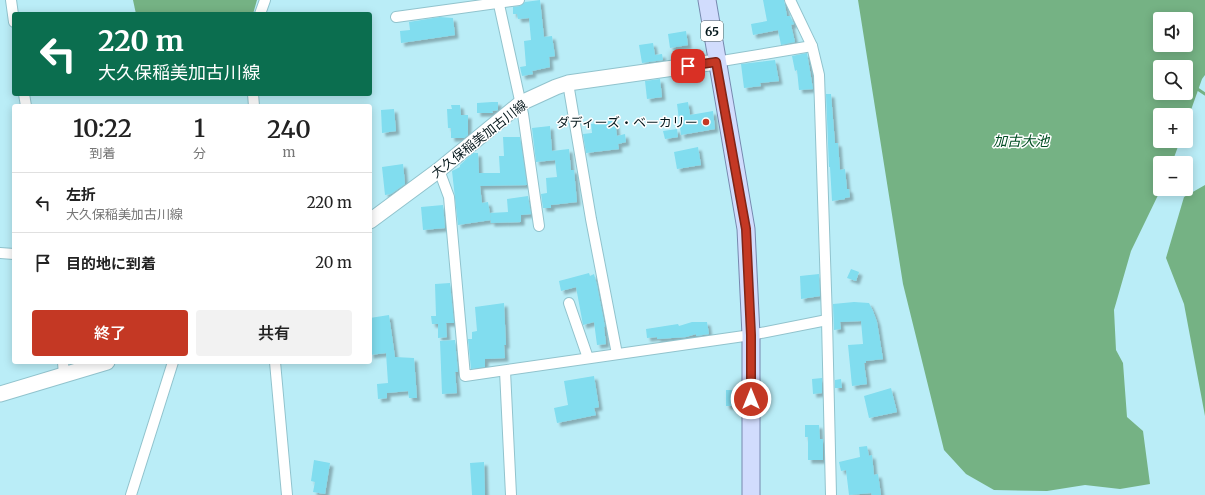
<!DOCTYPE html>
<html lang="ja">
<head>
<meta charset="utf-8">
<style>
	:root { --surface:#fff; --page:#f2f2f2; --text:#222; --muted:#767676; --line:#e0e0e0; --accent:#c43824 }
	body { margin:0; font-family:Merriweather,"Noto Sans JP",serif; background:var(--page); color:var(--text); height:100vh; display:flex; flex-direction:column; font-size:15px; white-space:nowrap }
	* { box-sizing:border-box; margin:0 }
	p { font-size:13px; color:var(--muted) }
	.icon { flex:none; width:22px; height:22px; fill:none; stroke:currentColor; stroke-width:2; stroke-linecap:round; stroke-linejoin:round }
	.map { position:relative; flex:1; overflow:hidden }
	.details { position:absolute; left:12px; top:104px; width:360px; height:260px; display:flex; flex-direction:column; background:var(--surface); border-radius:4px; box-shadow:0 2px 10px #0003 }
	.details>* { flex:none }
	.hud { position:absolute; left:12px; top:12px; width:360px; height:84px; border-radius:4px; box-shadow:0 2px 10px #0003; background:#0b6e4f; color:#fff; overflow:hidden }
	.buttons { position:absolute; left:1153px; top:12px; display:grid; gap:8px }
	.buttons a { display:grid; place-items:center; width:40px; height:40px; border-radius:4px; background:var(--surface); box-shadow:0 2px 10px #0003; font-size:20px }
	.pin { position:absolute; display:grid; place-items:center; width:34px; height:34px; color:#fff; margin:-17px; border-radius:8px; box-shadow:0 2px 6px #0006 }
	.me { position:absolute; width:44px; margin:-22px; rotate:0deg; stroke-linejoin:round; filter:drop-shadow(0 0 3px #0008) }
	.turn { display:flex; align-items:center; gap:14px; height:84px; padding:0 20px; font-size:18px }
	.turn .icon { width:52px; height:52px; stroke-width:2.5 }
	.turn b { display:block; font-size:28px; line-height:34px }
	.eta { display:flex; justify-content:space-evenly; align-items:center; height:68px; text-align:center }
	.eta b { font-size:24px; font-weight:600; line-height:28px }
	.primary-button { display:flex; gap:8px; margin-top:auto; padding:8px 20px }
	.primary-button a { flex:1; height:46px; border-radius:4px; background:var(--accent); color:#fff; font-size:16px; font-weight:600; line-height:46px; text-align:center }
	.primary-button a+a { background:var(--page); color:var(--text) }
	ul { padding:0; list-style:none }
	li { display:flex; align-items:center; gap:12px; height:60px; padding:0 20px; border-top:1px solid var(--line) }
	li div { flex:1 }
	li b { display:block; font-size:15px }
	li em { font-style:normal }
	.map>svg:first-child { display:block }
	.water { fill:#75b284; fill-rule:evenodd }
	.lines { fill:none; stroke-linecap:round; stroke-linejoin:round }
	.stream { stroke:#75b284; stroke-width:3 }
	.building { fill:#81ddef; filter:url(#shadow) }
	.minor-casing { stroke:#91c3cd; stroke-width:12 }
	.secondary-casing { stroke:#91c3cd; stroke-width:17 }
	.primary-casing { stroke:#7688ae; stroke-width:19 }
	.minor { stroke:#fff; stroke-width:10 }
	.secondary { stroke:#fff; stroke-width:15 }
	.primary { stroke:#d1dcfd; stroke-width:17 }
	.route-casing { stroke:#7f2417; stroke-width:10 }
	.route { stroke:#c43824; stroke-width:7 }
	.poi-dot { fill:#c43824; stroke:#fff; stroke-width:1.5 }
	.labels { text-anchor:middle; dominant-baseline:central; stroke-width:3; stroke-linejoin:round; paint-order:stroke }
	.shield { fill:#fff; stroke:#515e61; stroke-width:1 }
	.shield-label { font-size:12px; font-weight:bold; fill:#06191d }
	.poi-label { font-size:13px; fill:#06191d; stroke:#fff; text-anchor:end }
	.street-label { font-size:13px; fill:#06191d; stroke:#fff }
	.water-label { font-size:14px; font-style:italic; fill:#014d23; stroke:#fff }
</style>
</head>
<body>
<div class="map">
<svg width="1205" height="495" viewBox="0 0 1205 495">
	<defs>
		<filter id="shadow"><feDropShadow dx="3.5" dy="3.5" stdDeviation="1" flood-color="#0004"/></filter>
	</defs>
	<rect width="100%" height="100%" fill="#baedf7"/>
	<g class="water">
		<polygon points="133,0 257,0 253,14 136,14"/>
		<path d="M858 0H1205V75L1202 79 1186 124V115H1160V141H1180L1172 163H1160L1161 189 1131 251 1114 310 1116 350 1123 363 1127 417 1143 431 1150 484 1120 489 1085 485 1047 491 994 490 966 474 944 450 903 284ZM1160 19H1186V45H1160ZM1160 67H1186V93H1160Z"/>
		<polygon points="1205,185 1205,416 1184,304 1166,258 1184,197"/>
	</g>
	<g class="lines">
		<polyline class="stream" points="1196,88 1205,94"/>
	</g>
	<g class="building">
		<polygon points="540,0 544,37 552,36 555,56 549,57 550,67 532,71 533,74 522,76 520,67 526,66 524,41 531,40 529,18 518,19 517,14 513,14 513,7 520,6 525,2"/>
		<polygon points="763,0 784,0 787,16 790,16 794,24 791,25 795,42 781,45 778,30 753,35 751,24 767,21"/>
		<polygon points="440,17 453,18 455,35 401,43 400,31 410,30 409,22"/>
		<polygon points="686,31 688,45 670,48 668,34"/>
		<polygon points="653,43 655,55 662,54 663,60 642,63 639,45"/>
		<polygon points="807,53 813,89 799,90 797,70 795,71 792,56"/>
		<polygon points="775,60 779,81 760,83 761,86 744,88 741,64"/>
		<polygon points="660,79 662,97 647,99 645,81"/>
		<polygon points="826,94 831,94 835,143 838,143 840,170 845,169 847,189 849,189 850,197 845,198 845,199 832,201 830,167 829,167"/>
		<polygon points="492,102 498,102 498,110 492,111 493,113 477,113 477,103"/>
		<polygon points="688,102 690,115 713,111 715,129 681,135 677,104"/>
		<polygon points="451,105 460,105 461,115 468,115 468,135 464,138 451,138 451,128 448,128 447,109 452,109"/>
		<polygon points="394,109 396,131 382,133 381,110"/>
		<polygon points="615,120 617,136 625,134 626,142 618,144 619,149 586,153 583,134 592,133 591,124"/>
		<polygon points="550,126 552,151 569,149 571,170 574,170 577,202 551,205 551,208 543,208 541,194 547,193 546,178 557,177 555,160 536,162 532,128"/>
		<polygon points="677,129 678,137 665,139 663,131"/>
		<polygon points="503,137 520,137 527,185 480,186 482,203 488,202 491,220 458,225 452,171 460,167 460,165 473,153 478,153 479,173 500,173 499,156 504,156"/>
		<polygon points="698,147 701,165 677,169 674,152"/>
		<polygon points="403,164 405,184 391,194 385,195 382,167"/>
		<polygon points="528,196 531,214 521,215 521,222 491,223 490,213 508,212 507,199"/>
		<polygon points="443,205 445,228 423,230 421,207"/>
		<polygon points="851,269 859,272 856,281 847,278"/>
		<polygon points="589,273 590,276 594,274 597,285 605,327 604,327 606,344 597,345 594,322 583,325 576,287 561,291 559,281"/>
		<polygon points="819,274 820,296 801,299 800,276"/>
		<polygon points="450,283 454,323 446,323 447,337 438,338 438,324 432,324 431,316 436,316 435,284"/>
		<polygon points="854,302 869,303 873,311 877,322 883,359 866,361 866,363 864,363 867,384 852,386 848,345 863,344 861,321 840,322 841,329 834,330 833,304"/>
		<polygon points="504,303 506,345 504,345 505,358 485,359 485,367 471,369 468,339 472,339 472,332 477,331 475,307"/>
		<polygon points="389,315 395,357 414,358 417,398 409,398 408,391 387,393 387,398 378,399 377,384 388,383 386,353 370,355 370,318"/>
		<polygon points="692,322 707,322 709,334 696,336 696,334 686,337 657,339 657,337 647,338 646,329 678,324 679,326"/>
		<polygon points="455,340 458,372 455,372 457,393 442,394 440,341"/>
		<polygon points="594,376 599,407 594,408 596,415 557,423 554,408 568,405 564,381"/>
		<polygon points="822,378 822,393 813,394 812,379"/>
		<polygon points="841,379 842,388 835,388 835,380"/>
		<polygon points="891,388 897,412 869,418 864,396"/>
		<rect x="726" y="390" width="8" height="16"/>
		<polygon points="805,425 819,425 820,439 823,439 823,460 808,460 808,437 805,437"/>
		<polygon points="867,446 869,456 872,455 874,475 878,474 881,495 872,495 871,493 849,495 846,470 841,471 839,462 860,457 859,447"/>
		<polygon points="314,460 330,463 325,494 313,492 315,482 311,481"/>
		<polygon points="484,462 485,495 472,495 470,463"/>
	</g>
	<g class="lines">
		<g class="minor-casing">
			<g id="minor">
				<polyline points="11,0 14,22"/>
				<polyline points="498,0 523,114 539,226"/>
				<polyline points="790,0 812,46 819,75 827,320 831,495"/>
				<polyline points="260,14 265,0"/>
				<polyline points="396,17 519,0"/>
				<polyline points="716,62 812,46"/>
				<polyline points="568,83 591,219 617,354"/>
				<polyline points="24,94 26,106"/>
				<polyline points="253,94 254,106"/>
				<polyline points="439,170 449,197 465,376 751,335 827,320"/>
				<polyline points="0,253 14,254"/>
				<polyline points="569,303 588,358"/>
				<polyline points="63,362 64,375"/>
				<polyline points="275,362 287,495"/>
				<polyline points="505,371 511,495"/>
				<polyline points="131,495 173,362"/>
			</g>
		</g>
		<g class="secondary-casing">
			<g id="secondary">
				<polyline points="370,221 439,170 521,103 556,87 568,83 716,62"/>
				<polyline points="0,394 107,362"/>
			</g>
		</g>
		<g class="primary-casing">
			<polyline id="primary" points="707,0 746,229 751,335 751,495"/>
		</g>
		<use href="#minor" class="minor"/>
		<use href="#secondary" class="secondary"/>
		<use href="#primary" class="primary"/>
	</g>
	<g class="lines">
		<g class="route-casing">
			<polyline id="route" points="688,66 716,62 746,229 751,335 751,399"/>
		</g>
		<use href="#route" class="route"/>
	</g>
	<circle class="poi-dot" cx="706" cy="122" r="4"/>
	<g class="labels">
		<rect class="shield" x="701" y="21" width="22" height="20" rx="3"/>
		<g class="shield-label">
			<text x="712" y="31">65</text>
		</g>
		<g class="poi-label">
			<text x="698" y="122">ダディーズ・ベーカリー</text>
		</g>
		<g class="street-label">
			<text transform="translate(479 139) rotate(-38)">大久保稲美加古川線</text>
		</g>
		<g class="water-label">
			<text x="1021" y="141">加古大池</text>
		</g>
	</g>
</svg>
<div class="buttons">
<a><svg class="icon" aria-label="sound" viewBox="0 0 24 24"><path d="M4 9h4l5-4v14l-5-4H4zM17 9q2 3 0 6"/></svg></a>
<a><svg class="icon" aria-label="search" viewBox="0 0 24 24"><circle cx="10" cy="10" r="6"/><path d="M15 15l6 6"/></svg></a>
<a>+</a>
<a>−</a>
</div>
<div class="pin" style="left:688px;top:66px;background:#d93025"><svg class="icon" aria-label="arrive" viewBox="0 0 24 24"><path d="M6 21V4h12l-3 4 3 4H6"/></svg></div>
<svg class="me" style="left:751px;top:399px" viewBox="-20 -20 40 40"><circle r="17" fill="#c43824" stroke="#fff" stroke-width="3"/><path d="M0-11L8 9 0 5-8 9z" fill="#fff"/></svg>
<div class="hud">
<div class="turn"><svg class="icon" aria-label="left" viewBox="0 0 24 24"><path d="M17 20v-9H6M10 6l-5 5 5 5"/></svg><div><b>220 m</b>大久保稲美加古川線</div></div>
</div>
<section class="details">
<div class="eta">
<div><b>10:22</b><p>到着</p></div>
<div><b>1</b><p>分</p></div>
<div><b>240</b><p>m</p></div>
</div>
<ul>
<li><svg class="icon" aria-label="left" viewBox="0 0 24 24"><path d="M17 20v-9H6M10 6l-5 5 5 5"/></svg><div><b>左折</b><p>大久保稲美加古川線</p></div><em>220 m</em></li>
<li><svg class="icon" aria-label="arrive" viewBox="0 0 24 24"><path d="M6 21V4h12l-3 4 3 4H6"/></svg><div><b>目的地に到着</b></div><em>20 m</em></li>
</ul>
<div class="primary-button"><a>終了</a><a>共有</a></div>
</section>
</div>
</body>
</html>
